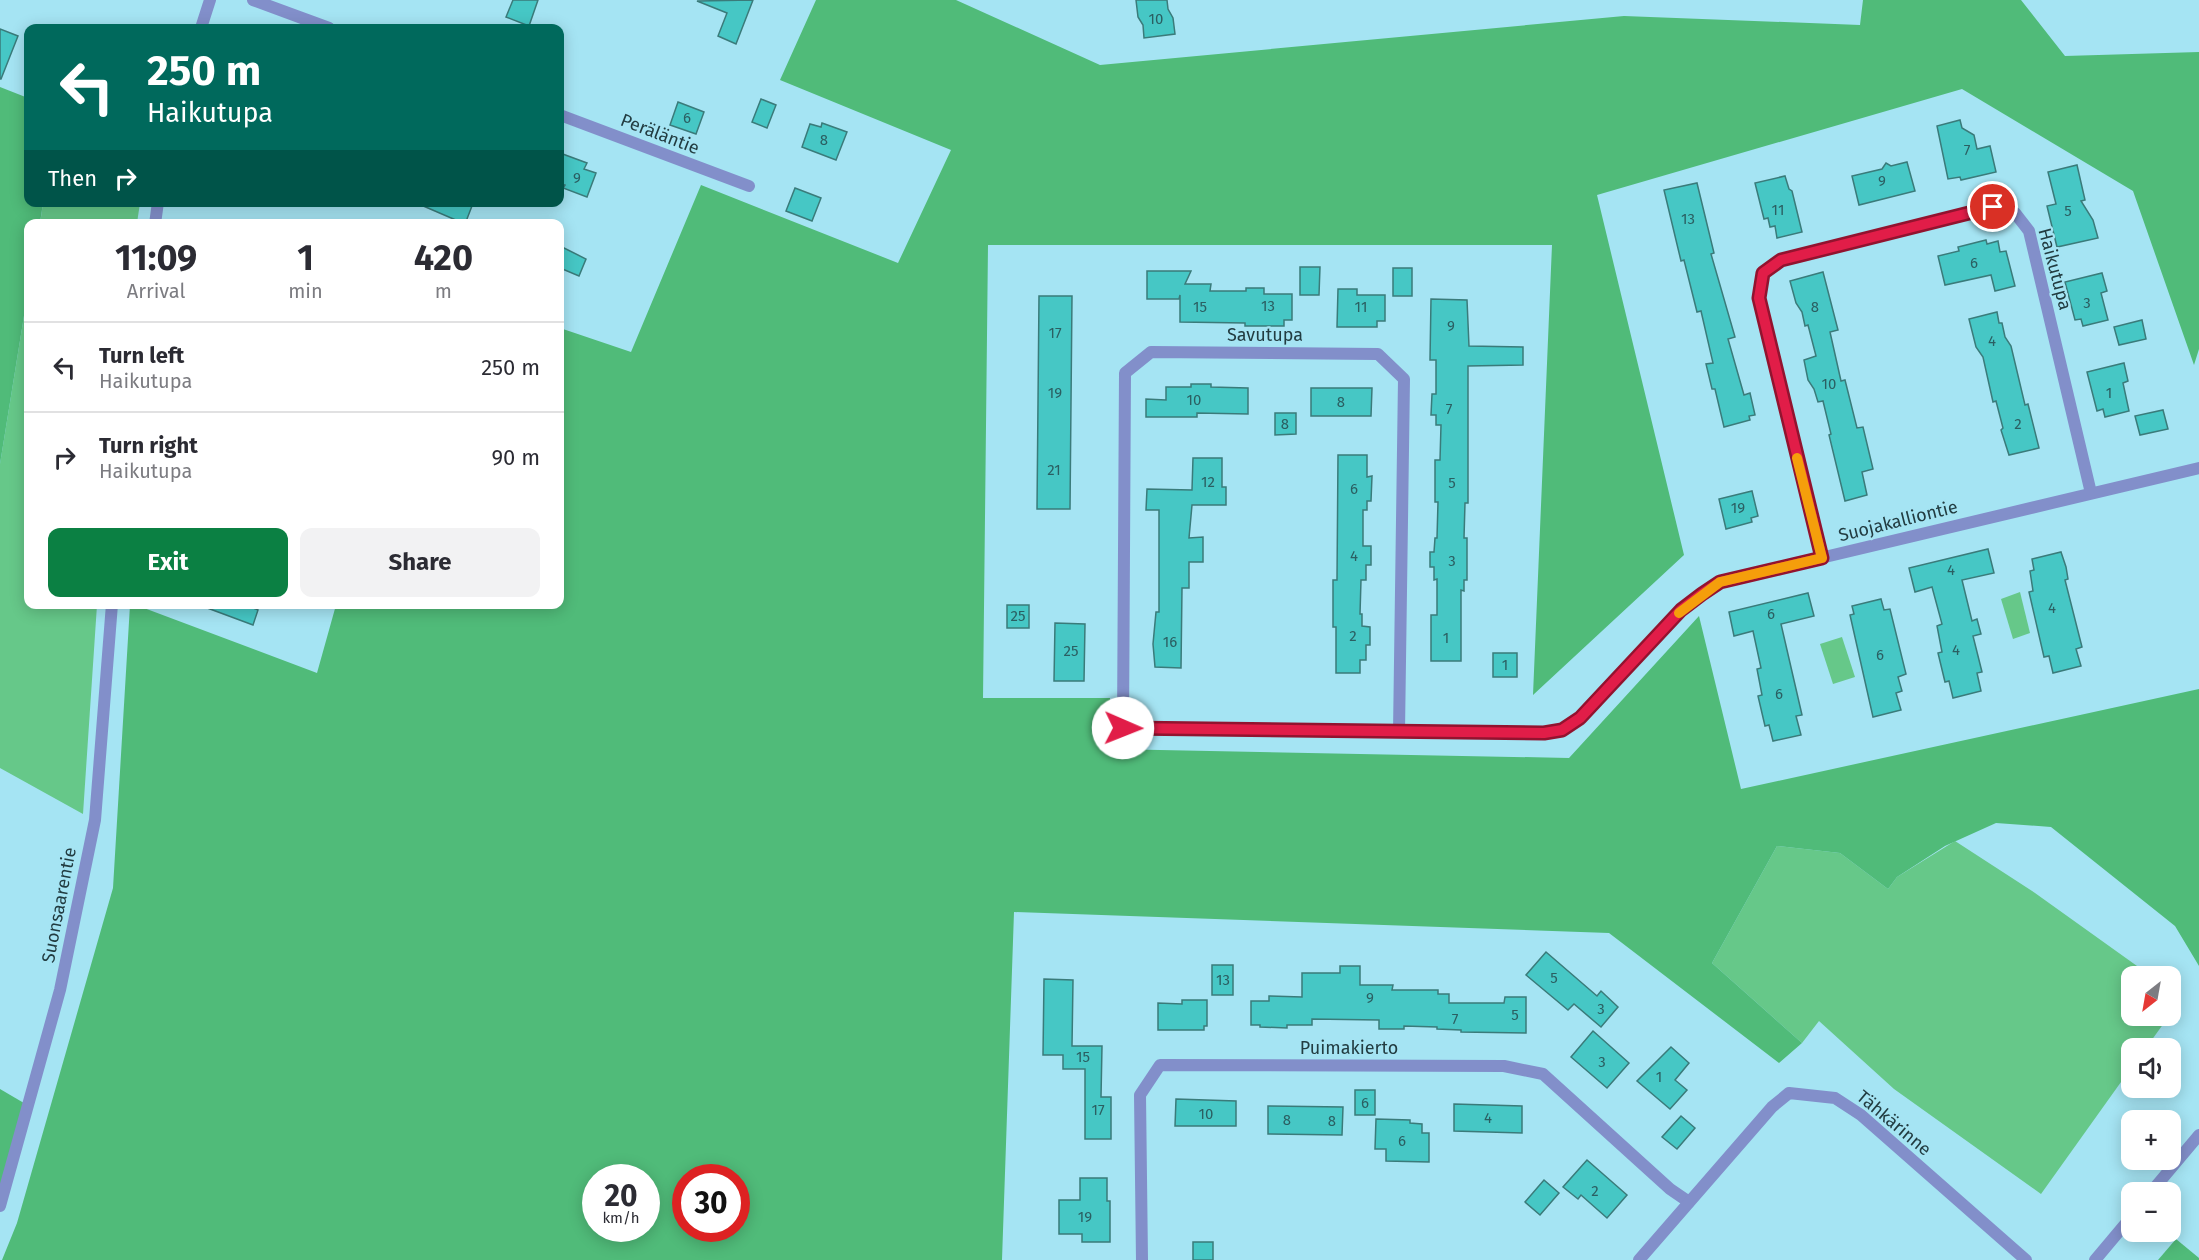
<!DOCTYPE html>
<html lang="en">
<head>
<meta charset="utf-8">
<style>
	:root { --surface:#fff; --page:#f2f2f3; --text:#2b2b33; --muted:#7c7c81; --line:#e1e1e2; --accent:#0b8043 }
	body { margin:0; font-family:"Fira Sans",sans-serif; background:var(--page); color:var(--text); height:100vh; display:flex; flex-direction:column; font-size:22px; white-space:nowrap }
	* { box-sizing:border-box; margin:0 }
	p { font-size:20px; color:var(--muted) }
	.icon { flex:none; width:33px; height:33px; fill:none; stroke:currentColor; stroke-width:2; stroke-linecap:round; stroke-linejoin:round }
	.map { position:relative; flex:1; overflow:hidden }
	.panel { position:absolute; left:24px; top:219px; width:540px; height:390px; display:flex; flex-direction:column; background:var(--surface); border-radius:12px; box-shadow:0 3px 15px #0003 }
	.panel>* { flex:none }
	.hud { position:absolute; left:24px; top:24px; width:540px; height:183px; border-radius:12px; box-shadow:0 3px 15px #0003; background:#00695c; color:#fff; overflow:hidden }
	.needle { width:39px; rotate:211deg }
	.buttons { position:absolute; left:2121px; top:966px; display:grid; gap:12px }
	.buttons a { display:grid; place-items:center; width:60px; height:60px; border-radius:12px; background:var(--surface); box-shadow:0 3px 15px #0003; font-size:30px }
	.speed { position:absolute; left:582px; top:1164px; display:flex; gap:12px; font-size:30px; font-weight:700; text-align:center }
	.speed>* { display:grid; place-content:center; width:78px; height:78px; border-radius:50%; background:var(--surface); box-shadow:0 3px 15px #0003; line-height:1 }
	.speed small { font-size:15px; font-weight:400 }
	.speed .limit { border:9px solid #d22; background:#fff; color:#111 }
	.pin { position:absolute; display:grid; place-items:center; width:51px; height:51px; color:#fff; margin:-26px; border:3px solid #fff; border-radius:50%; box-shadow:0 2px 6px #0007 }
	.me { position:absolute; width:66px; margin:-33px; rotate:91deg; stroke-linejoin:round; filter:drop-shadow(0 0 4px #0008) }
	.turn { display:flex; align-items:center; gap:21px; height:126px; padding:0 24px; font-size:27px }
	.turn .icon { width:78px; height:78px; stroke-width:2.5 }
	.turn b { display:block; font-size:42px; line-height:51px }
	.then { display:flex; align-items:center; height:57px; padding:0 24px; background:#0003; gap:12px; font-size:22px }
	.eta { display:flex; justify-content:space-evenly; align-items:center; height:102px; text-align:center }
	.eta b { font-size:36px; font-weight:700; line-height:42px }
	.button { display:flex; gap:12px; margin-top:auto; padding:12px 24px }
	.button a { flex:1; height:69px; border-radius:12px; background:var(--accent); color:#fff; font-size:24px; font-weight:700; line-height:69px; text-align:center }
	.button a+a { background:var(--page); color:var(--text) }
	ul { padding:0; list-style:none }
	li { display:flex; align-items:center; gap:18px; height:90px; padding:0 24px; border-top:2px solid var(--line) }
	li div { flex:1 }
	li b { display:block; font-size:22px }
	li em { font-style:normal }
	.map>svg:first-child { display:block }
	.green { fill:#66c889 }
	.forest { fill:#50bb79; fill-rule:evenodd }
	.building { fill:#46c7c5; stroke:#3a7b7a; stroke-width:1.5 }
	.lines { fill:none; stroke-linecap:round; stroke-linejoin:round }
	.minor { stroke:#828fca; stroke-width:12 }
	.tertiary { stroke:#828fca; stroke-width:12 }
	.route-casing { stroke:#92132f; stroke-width:15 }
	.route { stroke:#e11d48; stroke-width:10 }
	.slow { stroke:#f59e0b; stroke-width:10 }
	.labels { text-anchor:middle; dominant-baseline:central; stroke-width:4.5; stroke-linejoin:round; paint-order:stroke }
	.number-label { font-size:15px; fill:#2b5f62 }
	.street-label { font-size:18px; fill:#223c41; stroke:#a5e4f3 }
</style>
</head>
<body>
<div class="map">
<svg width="2199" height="1260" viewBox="0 0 2199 1260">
	<rect width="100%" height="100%" fill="#a5e4f3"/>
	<g class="green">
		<polygon points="43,203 140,203 137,223 40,224"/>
		<polygon points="28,291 28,604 97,605 83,814 0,768 0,464"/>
		<polygon points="2020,592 2030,633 2013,639 2001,599"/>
		<polygon points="1842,637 1855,677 1833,684 1820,644"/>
		<polygon points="1955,841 2035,893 2151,976 2132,976 2132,1016 2169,1016 2146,1048 2132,1048 2131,1068 2041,1194 1894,1089 1819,1021 1802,1043 1712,963 1777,846 1840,853 1888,889 1897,877"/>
	</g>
	<g class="forest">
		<path d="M816 0H956L1100 65 1624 16 1860 25 1863 0H2021L2065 56 2199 52V349L2194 365 2133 191 1962 89 1597 195 1684 555 1533 695 1552 245H988L983 698H1110V749L1569 758 1699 616 1741 789 2199 689V966L2175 926 2051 827 1996 823 1945 846 1897 877 1888 889 1840 853 1777 846 1712 963 1802 1043 1779 1063 1609 933 1014 912 1002 1260H2L17 1223 113 888 130 605H136L317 673 336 605 560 604V328L631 352 701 185 898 263 951 150 780 80ZM596 1178H646V1228H596ZM686 1178H736V1228H686Z"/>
		<polygon points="0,87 28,98 28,202 43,203 40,223 28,224 28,291 0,464"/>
		<polygon points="0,1089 29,1106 0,1206"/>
		<polygon points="2176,1239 2199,1258 2199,1260 2158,1260"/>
	</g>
	<g class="building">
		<polygon points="513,0 538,0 529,26 506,17"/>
		<polygon points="753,0 736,44 718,36 727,13 697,1"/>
		<polygon points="1136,0 1167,0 1168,9 1173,18 1175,34 1144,38 1143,25 1138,17"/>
		<polygon points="0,29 18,36 1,79 0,79"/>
		<polygon points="761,99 776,105 767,128 752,122"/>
		<polygon points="678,102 704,112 696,134 670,125"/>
		<polygon points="1960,120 1962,128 1974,135 1977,149 1990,146 1996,172 1961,180 1960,177 1948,179 1937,126"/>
		<polygon points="822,123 847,132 836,160 802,147 810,124 821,127"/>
		<polygon points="560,153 587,163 584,169 596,173 587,197 563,188 565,185 560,183"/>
		<polygon points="1907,162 1915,191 1859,205 1852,176 1882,169 1886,163 1891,166"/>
		<polygon points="2077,165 2085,200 2081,201 2093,220 2098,238 2057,247 2047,206 2056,204 2048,172"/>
		<polygon points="1785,176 1789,189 1792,191 1802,232 1777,238 1775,226 1770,227 1768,218 1764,219 1755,183"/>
		<polygon points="1697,183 1714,253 1711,254 1735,337 1728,339 1744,395 1750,393 1755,415 1749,416 1750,420 1724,427 1715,389 1712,389 1706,364 1713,363 1701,311 1697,312 1684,260 1681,261 1664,190"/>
		<polygon points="795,188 821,198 812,221 786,211"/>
		<polygon points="414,202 463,202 472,206 465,224"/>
		<polygon points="1986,240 1987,244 1998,241 2000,252 2006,251 2015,286 1995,291 1991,275 1945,285 1938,256 1959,251 1958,247"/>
		<polygon points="560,246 586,259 579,276 560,268"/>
		<polygon points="1300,267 1320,267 1319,295 1300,295"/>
		<rect x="1393" y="268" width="19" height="28"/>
		<polygon points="1147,271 1191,271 1185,284 1211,284 1210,291 1246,291 1246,288 1264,288 1264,294 1292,294 1292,320 1284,320 1284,326 1245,326 1245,323 1180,322 1180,295 1179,299 1147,299"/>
		<polygon points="1823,272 1838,330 1830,332 1841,381 1845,380 1857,428 1863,427 1873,469 1862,472 1867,495 1845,501 1829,435 1831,434 1823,401 1818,402 1814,389 1808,380 1804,360 1816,356 1808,325 1805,326 1802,312 1796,303 1790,281"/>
		<polygon points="2102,273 2107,291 2101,293 2108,320 2083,326 2081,319 2075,320 2065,282"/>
		<polygon points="1338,289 1357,289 1357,295 1385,295 1385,321 1377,321 1377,327 1337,327"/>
		<polygon points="1039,296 1072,296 1070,509 1037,509"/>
		<polygon points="1431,299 1467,300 1469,346 1523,347 1523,365 1468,366 1468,503 1465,503 1464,538 1467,538 1467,580 1464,580 1464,591 1461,590 1461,661 1431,661 1431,615 1437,615 1437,579 1434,580 1434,567 1430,567 1430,552 1434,552 1435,538 1437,538 1438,502 1435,502 1435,460 1440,460 1441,425 1436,425 1436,415 1431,415 1432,394 1436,394 1436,360 1430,360"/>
		<polygon points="1997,312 1999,323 2002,323 2005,337 2011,346 2025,405 2028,404 2039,448 2009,455 2001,430 2003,428 1996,401 1993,402 1983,357 1976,347 1969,319"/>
		<polygon points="2142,320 2146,339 2119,345 2114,327"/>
		<polygon points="2124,363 2128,381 2123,383 2129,411 2105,417 2103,409 2097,411 2087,372"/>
		<polygon points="1191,384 1211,384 1211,387 1248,388 1248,414 1197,413 1197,417 1146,417 1146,399 1166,400 1166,387 1191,387"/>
		<polygon points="1311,388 1372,388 1371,416 1311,416"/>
		<polygon points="2163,410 2168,429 2140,435 2135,416"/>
		<polygon points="1275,413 1296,413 1296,434 1275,435"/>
		<polygon points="1338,455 1367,455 1367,477 1372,476 1371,501 1367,501 1367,510 1363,510 1363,546 1371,546 1371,565 1366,565 1366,580 1361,580 1360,614 1362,614 1362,626 1370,627 1370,645 1366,645 1366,660 1360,660 1360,673 1336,673 1336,627 1333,627 1333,580 1337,580"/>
		<polygon points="1193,458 1222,458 1222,487 1226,487 1226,505 1192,505 1189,538 1203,537 1203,562 1189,562 1189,588 1182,588 1181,668 1155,667 1153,644 1156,612 1159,612 1159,510 1146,510 1147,489 1192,490"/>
		<polygon points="1752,491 1758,516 1751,518 1752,522 1726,529 1719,499"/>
		<polygon points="1988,549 1994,573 1962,580 1972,621 1977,619 1981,634 1973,636 1982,672 1977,673 1981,691 1953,698 1949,681 1945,682 1938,653 1942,652 1937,626 1942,624 1932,587 1915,592 1909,568"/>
		<polygon points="2061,552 2066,567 2068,579 2065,580 2082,647 2076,649 2081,666 2053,673 2049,656 2044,657 2029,592 2033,591 2030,571 2034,570 2032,559"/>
		<polygon points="1808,593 1814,616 1781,624 1802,715 1796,716 1801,735 1773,741 1769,725 1765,726 1758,696 1762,695 1757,669 1761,668 1753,631 1734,636 1729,612"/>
		<polygon points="1881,599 1884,610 1890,609 1906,674 1898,677 1902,691 1896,693 1901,710 1873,717 1850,615 1854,614 1852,606"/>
		<polygon points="203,604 244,604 258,610 253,625 202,606"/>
		<rect x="1007" y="605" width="22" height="23"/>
		<polygon points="1055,623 1085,624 1084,681 1054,681"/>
		<rect x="1493" y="653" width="24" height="24"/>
		<polygon points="1546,952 1597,996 1601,991 1618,1007 1601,1027 1574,1004 1568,1010 1526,975"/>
		<rect x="1212" y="965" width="21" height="30"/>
		<polygon points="1340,966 1360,966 1360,985 1393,985 1392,990 1438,990 1438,994 1449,994 1449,1003 1504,1003 1505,997 1526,997 1526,1033 1461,1032 1461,1030 1437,1029 1437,1027 1404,1026 1404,1029 1379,1029 1379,1020 1312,1019 1312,1025 1287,1025 1287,1028 1260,1027 1260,1025 1251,1025 1251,1001 1269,1001 1269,996 1302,997 1302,973 1340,973"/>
		<polygon points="1044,979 1073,980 1072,1046 1102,1046 1101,1097 1111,1097 1111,1139 1085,1139 1085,1069 1063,1069 1063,1055 1043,1055"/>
		<polygon points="1182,1000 1207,1000 1207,1026 1204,1026 1204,1030 1158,1030 1158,1003 1182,1004"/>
		<polygon points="1593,1031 1629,1063 1607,1088 1571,1057"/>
		<polygon points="1671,1047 1689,1063 1675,1080 1687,1090 1670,1109 1637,1081"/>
		<rect x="1355" y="1090" width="20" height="25"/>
		<polygon points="1176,1099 1236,1101 1236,1126 1175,1126"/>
		<polygon points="1454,1104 1522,1106 1522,1133 1454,1131"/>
		<polygon points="1268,1106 1343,1107 1342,1135 1268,1134"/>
		<polygon points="1681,1116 1695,1128 1677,1149 1662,1137"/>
		<polygon points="1376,1119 1410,1120 1410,1123 1422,1124 1422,1133 1429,1133 1429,1162 1386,1161 1386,1149 1375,1149"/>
		<polygon points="1587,1160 1627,1195 1607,1218 1581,1195 1578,1199 1563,1187"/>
		<polygon points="1080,1178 1107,1178 1107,1201 1110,1201 1110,1242 1082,1242 1082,1234 1059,1234 1059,1200 1080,1200"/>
		<polygon points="1544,1180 1559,1193 1540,1215 1525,1202"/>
		<rect x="1193" y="1242" width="20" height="18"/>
	</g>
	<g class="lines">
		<g class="minor">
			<polyline points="253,0 329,28"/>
			<polyline points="560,115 749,186"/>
			<polyline points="1822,558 1759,298 1763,273 1781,260 1993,207 2015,213 2029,231 2091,493"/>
			<polyline points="1399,732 1404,379 1378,354 1151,352 1125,373 1123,728 1544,733 1562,730 1580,718 1681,610 1720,582 2199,468"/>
			<polyline points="1142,1260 1140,1095 1160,1065 1504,1066 1543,1074 1670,1189 1689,1202"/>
			<polyline points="1639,1260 1772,1107 1789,1093 1835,1098 1861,1115 2026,1260"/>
		</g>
		<g class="tertiary">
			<polyline points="201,28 210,0"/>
			<polyline points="155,224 158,202"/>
			<polyline points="2151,1192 2199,1135"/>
			<polyline points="0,1206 60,990 95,820 112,604"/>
			<polyline points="2095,1260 2132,1216"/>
		</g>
	</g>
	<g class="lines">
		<g class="route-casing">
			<polyline id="route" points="1123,728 1544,733 1562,730 1580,718 1681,610 1702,594 1720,582 1822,558 1759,298 1763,273 1781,260 1993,207"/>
		</g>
		<use href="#route" class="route"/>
		<polyline class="slow" points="1679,613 1720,582 1822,558 1797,458"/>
	</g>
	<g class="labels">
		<g class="number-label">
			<text x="1156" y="19">10</text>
			<text x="687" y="118">6</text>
			<text x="824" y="140">8</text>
			<text x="1967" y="150">7</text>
			<text x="577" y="178">9</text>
			<text x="1882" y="181">9</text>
			<text x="1778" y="210">11</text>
			<text x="2068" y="211">5</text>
			<text x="1688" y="219">13</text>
			<text x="1974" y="263">6</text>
			<text x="2087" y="303">3</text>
			<text x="1268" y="306">13</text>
			<text x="1200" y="307">15</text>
			<text x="1361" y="307">11</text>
			<text x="1815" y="307">8</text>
			<text x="1451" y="326">9</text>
			<text x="1055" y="333">17</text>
			<text x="1992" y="341">4</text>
			<text x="1829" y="384">10</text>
			<text x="1055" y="393">19</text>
			<text x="2109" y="393">1</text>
			<text x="1194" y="400">10</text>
			<text x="1341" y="402">8</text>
			<text x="1449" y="409">7</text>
			<text x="1285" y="424">8</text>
			<text x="2018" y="424">2</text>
			<text x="1054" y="470">21</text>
			<text x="1208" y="482">12</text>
			<text x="1452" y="483">5</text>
			<text x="1354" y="489">6</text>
			<text x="1738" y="508">19</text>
			<text x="1354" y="556">4</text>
			<text x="1452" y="561">3</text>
			<text x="1951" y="570">4</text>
			<text x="2052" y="608">4</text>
			<text x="1771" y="614">6</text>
			<text x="1018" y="616">25</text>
			<text x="1353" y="636">2</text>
			<text x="1446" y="638">1</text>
			<text x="1170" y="642">16</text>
			<text x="1956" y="650">4</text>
			<text x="1071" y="651">25</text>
			<text x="1880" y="655">6</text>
			<text x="1505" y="665">1</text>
			<text x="1779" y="694">6</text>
			<text x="1554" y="978">5</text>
			<text x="1223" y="980">13</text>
			<text x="1370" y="998">9</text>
			<text x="1601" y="1009">3</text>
			<text x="1515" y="1015">5</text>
			<text x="1455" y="1019">7</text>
			<text x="1083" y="1057">15</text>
			<text x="1602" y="1062">3</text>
			<text x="1659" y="1077">1</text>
			<text x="1365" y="1103">6</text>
			<text x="1098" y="1110">17</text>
			<text x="1206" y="1114">10</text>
			<text x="1488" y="1118">4</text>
			<text x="1287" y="1120">8</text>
			<text x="1332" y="1121">8</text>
			<text x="1402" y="1141">6</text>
			<text x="1595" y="1191">2</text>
			<text x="1085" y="1217">19</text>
		</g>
		<g class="street-label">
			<text transform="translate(660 134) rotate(21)">Peräläntie</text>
			<text transform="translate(2055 269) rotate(75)">Haikutupa</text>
			<text x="1265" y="335">Savutupa</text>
			<text transform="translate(1898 521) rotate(-14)">Suojakalliontie</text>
			<text transform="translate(59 905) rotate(-79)">Suonsaarentie</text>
			<text x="1349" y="1048">Puimakierto</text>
			<text transform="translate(1894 1123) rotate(40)">Tähkärinne</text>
		</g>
	</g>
</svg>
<div class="buttons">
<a><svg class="needle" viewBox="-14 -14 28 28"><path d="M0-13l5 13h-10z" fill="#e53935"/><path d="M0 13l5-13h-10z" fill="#7c7c81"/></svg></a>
<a><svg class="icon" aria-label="sound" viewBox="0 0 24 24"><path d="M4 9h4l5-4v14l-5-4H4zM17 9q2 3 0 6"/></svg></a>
<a>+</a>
<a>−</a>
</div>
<div class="speed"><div>20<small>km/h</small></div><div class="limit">30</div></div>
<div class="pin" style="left:1993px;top:207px;background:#d93025"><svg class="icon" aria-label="arrive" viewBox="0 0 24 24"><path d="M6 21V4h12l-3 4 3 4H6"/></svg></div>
<svg class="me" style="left:1123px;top:728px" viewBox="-20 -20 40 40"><circle r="19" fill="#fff"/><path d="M0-13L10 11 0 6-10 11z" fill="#e11d48"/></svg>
<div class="hud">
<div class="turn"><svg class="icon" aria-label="left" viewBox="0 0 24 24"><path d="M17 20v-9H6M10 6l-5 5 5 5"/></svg><div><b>250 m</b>Haikutupa</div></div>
<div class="then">Then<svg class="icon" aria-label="right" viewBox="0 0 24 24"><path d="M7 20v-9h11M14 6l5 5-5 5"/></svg></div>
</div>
<section class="panel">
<div class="eta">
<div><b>11:09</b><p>Arrival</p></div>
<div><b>1</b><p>min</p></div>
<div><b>420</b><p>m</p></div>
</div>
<ul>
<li><svg class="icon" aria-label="left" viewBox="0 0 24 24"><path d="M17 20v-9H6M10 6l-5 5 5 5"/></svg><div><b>Turn left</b><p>Haikutupa</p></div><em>250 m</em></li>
<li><svg class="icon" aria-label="right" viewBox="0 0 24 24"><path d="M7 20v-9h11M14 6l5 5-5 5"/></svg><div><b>Turn right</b><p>Haikutupa</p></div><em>90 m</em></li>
</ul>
<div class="button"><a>Exit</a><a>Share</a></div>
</section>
</div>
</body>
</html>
